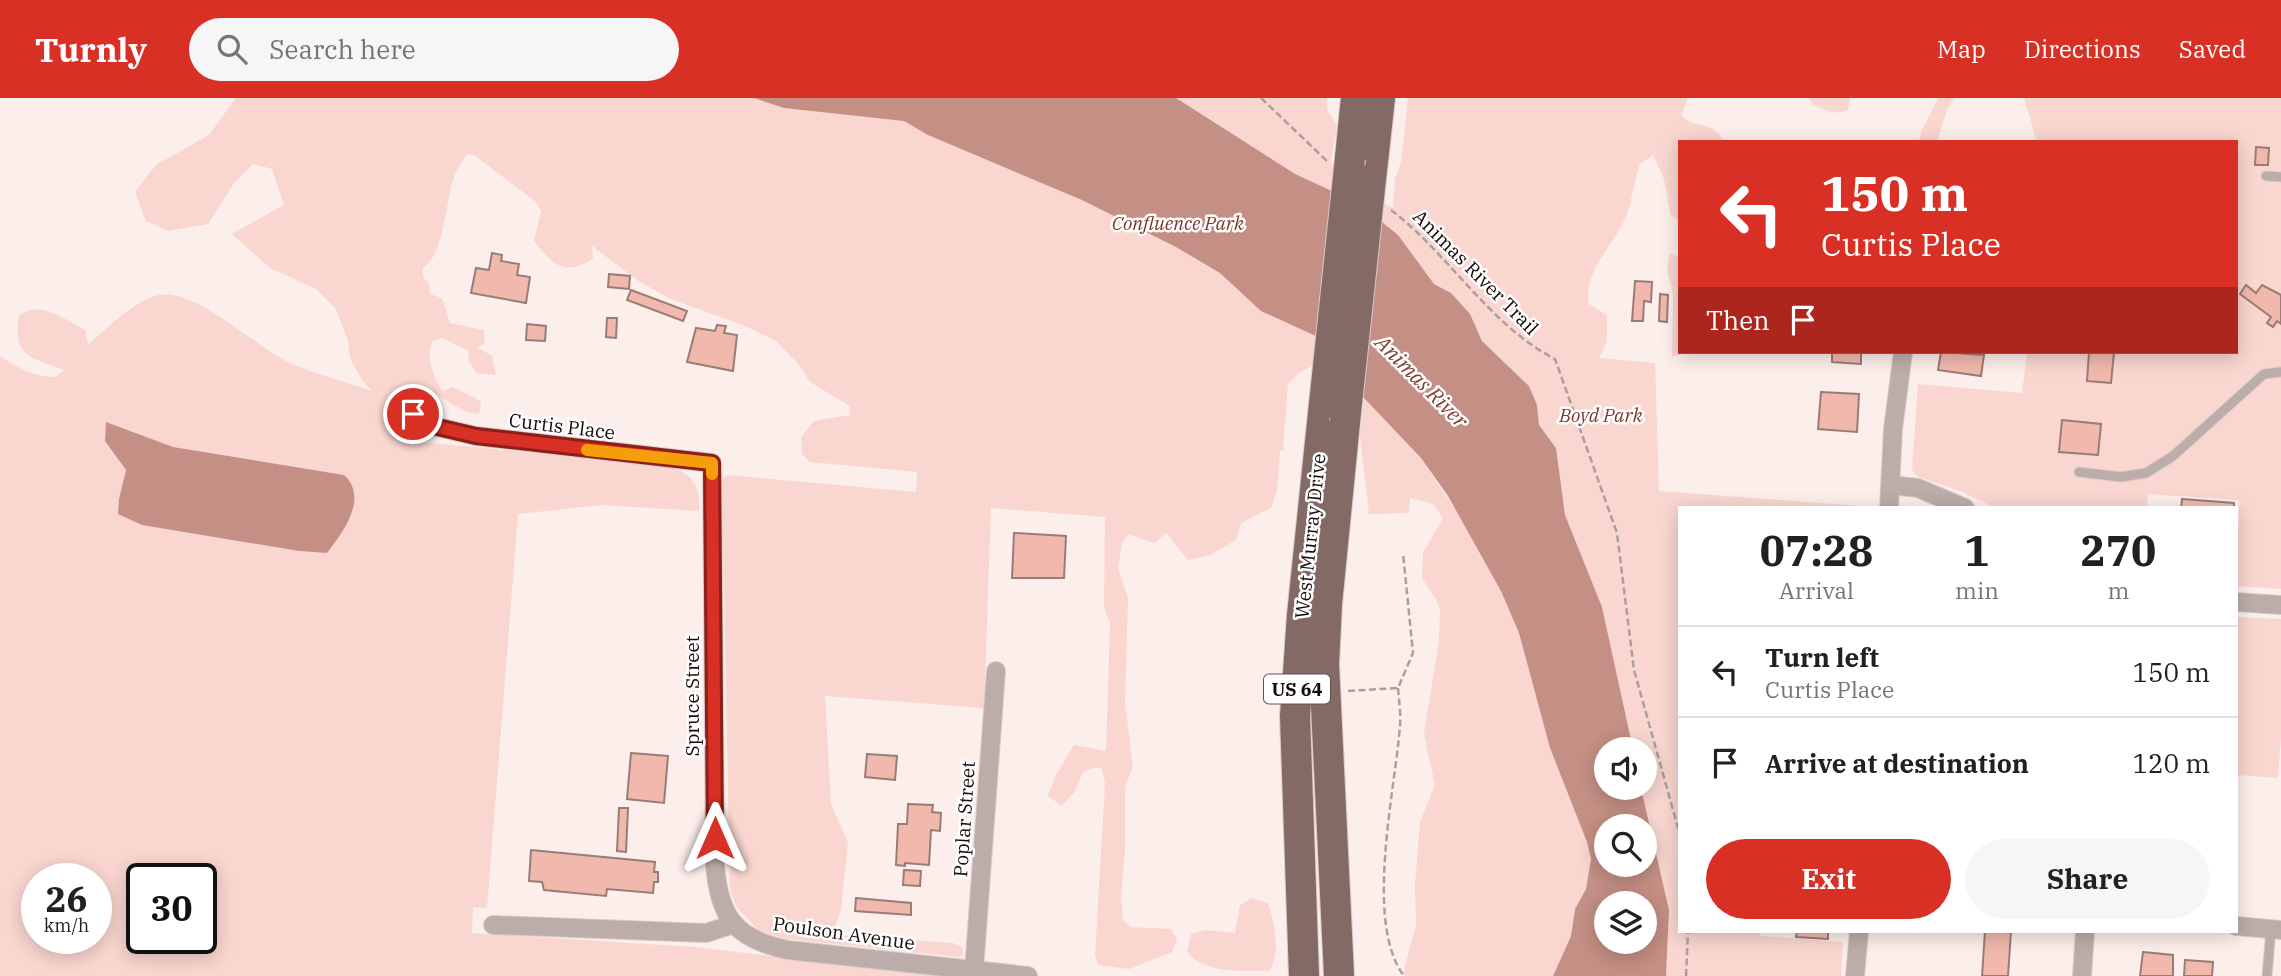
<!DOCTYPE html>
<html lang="en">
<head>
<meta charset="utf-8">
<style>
	:root { --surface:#fff; --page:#f6f6f6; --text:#202124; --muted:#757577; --line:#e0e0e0; --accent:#d93025 }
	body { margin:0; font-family:"IBM Plex Serif",serif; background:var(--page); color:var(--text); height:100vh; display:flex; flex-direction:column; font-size:26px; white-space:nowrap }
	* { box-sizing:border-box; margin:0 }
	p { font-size:23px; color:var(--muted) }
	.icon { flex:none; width:38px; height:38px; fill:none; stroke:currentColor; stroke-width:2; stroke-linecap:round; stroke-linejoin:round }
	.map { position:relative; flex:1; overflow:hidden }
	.panel { position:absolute; left:1678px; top:408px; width:560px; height:427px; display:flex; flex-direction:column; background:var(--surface); border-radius:0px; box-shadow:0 4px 18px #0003 }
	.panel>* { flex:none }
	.banner { position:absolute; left:1678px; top:42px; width:560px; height:214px; border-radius:0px; box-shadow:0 4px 18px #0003; background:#d93025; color:#fff; overflow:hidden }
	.buttons { position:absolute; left:1594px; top:639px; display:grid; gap:14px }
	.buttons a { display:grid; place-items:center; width:63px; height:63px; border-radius:50%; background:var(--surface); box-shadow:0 4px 18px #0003; font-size:35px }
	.speed { position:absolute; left:21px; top:765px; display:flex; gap:14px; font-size:35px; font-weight:700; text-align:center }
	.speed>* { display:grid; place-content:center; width:91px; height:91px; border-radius:50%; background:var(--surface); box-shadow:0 4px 18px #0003; line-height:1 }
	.speed small { font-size:18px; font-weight:400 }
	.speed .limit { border:4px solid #111; border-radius:10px; background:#fff; color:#111 }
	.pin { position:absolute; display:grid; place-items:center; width:60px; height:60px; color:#fff; margin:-30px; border:4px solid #fff; border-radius:50%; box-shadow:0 2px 7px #0007 }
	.me { position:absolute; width:77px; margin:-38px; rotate:0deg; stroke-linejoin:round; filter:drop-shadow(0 0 5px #0008) }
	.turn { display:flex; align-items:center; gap:24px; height:147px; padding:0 28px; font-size:32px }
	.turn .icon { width:91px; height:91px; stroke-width:2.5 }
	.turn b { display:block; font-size:49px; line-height:60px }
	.then { display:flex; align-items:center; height:66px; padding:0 28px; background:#0003; gap:14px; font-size:26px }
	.eta { display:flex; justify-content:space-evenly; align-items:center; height:119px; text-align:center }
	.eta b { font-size:42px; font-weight:700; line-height:49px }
	.button { display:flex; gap:14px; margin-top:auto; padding:14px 28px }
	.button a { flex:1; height:80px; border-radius:42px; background:var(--accent); color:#fff; font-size:28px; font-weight:700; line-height:80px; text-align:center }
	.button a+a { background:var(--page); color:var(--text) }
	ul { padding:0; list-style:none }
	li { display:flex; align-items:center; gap:21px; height:91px; padding:0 28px; border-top:2px solid var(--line) }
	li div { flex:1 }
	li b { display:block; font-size:26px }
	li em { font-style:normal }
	header { display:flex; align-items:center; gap:42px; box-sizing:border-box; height:98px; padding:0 35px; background:var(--accent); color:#fff }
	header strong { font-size:33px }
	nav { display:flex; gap:38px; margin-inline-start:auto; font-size:24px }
	.search { width:490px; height:63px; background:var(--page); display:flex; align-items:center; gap:18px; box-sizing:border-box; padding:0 24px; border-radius:38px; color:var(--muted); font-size:26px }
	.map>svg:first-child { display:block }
	.green { fill:#f9d6cf; fill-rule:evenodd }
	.water { fill:#c48f84; fill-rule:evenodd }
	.building { fill:#f1b9ae; stroke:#9a7c76; stroke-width:2 }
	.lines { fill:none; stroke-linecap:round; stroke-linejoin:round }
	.service-casing { stroke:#d7cac7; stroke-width:11 }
	.minor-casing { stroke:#d7cac7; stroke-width:20 }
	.trunk-casing { stroke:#d7cac7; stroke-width:32 }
	.path { stroke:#ac9f9c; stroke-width:2.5; stroke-dasharray:7 3.5; stroke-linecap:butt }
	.service { stroke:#bcadaa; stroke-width:9 }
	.minor { stroke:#bcadaa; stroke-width:18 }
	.trunk { stroke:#846a64; stroke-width:30 }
	.trunk-bridge-casing { stroke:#d7cac7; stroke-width:32; stroke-linecap:butt }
	.trunk-bridge { stroke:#846a64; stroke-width:30 }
	.route-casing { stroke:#8d1f18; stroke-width:18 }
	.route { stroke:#d93025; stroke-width:12 }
	.slow { stroke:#f59e0b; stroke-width:12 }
	.labels { text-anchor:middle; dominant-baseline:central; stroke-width:5; stroke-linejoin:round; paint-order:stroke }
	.shield { fill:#fefefe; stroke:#5c5452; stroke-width:2 }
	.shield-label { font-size:18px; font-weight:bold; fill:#160b09 }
	.park-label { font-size:19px; font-style:italic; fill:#7c392d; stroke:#fefefe }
	.street-label { font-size:19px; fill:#160b09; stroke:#fefefe }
	.water-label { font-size:21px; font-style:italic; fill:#833f32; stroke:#fefefe }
</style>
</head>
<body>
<header>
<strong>Turnly</strong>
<div class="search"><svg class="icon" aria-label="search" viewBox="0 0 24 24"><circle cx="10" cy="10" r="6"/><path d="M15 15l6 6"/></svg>Search here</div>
<nav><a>Map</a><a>Directions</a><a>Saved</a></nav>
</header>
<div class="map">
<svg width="2281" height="878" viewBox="0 0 2281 878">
	<rect width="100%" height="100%" fill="#fceeeb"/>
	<g class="green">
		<path d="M236 0H1327V11L1337 27 1331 63 1336 78 1334 94 1304 81 1318 239 1314 267 1299 275 1288 286 1283 353 1280 352 1277 393 1271 410 1241 425 1236 442 1210 457 1188 462 1166 435 1154 445 1128 436 1122 445 1118 470 1128 500 1125 605 1133 668 1125 689V753L1121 798 1123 822 1131 829 1171 831 1177 841 1172 854 1129 871 1098 867 1095 857 1105 686 1102 671 1096 669 1083 674 1075 693 1062 708 1048 698 1056 677 1074 647 1106 653 1110 525 1104 510 1105 419 991 410 984 610 825 598 831 706 848 745 841 812 833 834 836 837 953 845 963 850V857L958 859 786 841 758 832 736 808 730 792 722 382 727 377 916 394 917 374 810 364 802 356 801 339 814 323 850 317V308L810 284 799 267 776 243 745 228 671 201 640 184 592 148 593 161C564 179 552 166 534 143L541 114 536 104 474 57 467 56C463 63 458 69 455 76 445 100 446 155 423 170V179L429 186 430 196 442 200 450 225 484 232 485 246 477 249 492 258 496 277 477 275 468 262 469 253 442 240 432 244C426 263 433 276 442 293L453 289 481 303 479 316 466 314 434 295 420 297 412 292H393L390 320 419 330V344L663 367C689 373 701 384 699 413L602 407 518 416 487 810 473 809 472 835 695 849 938 878H0V258C18 270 33 279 55 279L64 272C30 259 13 259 19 218 39 201 65 222 85 232L88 246C109 230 132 203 159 197 195 190 254 247 286 263 313 276 344 283 372 293L362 282 350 260 348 243 336 211 316 191 270 170 232 136 284 107 272 71 253 66 234 85 208 126 168 133 146 123 135 94 156 67 209 37ZM106 324 173 349 343 377 326 455 299 453 142 427 119 401 126 372 105 343ZM37 780H96V840H37ZM142 780H201V840H142Z"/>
		<path d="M1408 0H1688L1681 17C1694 33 1713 20 1724 44H1680V122L1671 118 1664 81 1653 57 1640 66C1634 82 1633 98 1628 113 1618 144 1582 172 1589 206L1607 217V243L1599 260 1655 265 1659 393 1874 409 1680 410V833H1760V838L1843 844 1841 878H1666L1669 812 1641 690H1645V651H1633L1602 509 1565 417 1556 350 1539 327 1537 307 1529 288 1482 243 1469 216 1451 195 1434 186 1382 124 1384 106 1393 110 1395 81 1401 64Z"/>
		<path d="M1809 0H1850L1848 12C1836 18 1824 12 1812 6Z"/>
		<polygon points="1938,0 1954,0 1947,11 1937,44 1919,44 1921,34"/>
		<polygon points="2024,0 2281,0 2281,491 2237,488 2239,402 2148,396 2147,409 1994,409 1960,393 1919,379 1912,373 1918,286 2022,295 2027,254 2236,254 2236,44 2037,44"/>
		<polygon points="1670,155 1680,160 1680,254 1686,254 1672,259 1673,196 1667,172"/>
		<polygon points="1364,300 1421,360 1469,432 1501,493 1519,535 1550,650 1587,744 1591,762 1586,791 1575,811 1571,838 1553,878 1405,878 1403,876 1416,827 1415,787 1420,724 1435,687 1424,636 1439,543 1440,513 1438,505 1422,480 1423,455 1443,420 1433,406 1410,400 1409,415 1369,416 1360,337"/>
		<polygon points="2236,519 2281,521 2281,640 2278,680 2237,677"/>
		<path d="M1252 800 1268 805C1274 826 1282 854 1269 873 1243 872 1204 877 1187 853L1191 836 1205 832 1235 835 1240 807Z"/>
	</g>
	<g class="water">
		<path d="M754 0H1176L1295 76 1334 94 1382 124 1398 137 1434 186 1451 195 1470 216 1482 243 1529 288 1537 307 1539 327 1556 350 1565 417 1602 509 1633 651H1606V690H1641L1669 812 1666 878H1553L1571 838 1575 811 1586 791 1591 761 1587 744 1550 650 1519 535 1501 493 1448 398 1421 360 1364 300 1318 239 1261 213 1220 175 1176 149 1082 102 928 37 904 23 784 10ZM1606 728H1645V766H1606ZM1606 805H1645V844H1606Z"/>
		<path d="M106 324 173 349 344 377C369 400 343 434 327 455L299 453 142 427 118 416 119 401 126 372 105 343Z"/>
	</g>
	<g class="building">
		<polygon points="2256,49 2269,50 2268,67 2255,67"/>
		<polygon points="492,155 502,157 501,163 519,166 517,177 530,179 526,205 471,195 476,170 489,172"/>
		<polygon points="609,176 630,178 629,191 608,189"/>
		<polygon points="1635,183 1652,184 1651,204 1644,203 1643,223 1632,223"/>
		<polygon points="2246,187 2256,195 2262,187 2281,197 2281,226 2277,223 2273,229 2267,225 2271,219 2240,196"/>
		<polygon points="631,192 687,213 683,223 627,202"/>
		<polygon points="1660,196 1668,197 1667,224 1659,223"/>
		<polygon points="607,220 617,220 616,240 606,239"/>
		<polygon points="527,226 546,228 545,243 526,242"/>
		<polygon points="717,227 726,228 724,235 737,237 733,273 687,264 696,230 715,233"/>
		<polygon points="1832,254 1870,254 1861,254 1861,266 1832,264"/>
		<polygon points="1941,254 1984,257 1981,278 1938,272"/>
		<polygon points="2089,254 2114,254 2111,285 2087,283"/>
		<polygon points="1821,294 1859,296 1857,334 1818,331"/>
		<polygon points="2062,322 2101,326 2098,357 2059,354"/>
		<polygon points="2182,401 2234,405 2234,410 2181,410"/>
		<polygon points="1014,435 1066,438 1064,480 1012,480"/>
		<polygon points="631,655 668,658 664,705 627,701"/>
		<polygon points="867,656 897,658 895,682 865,679"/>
		<polygon points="908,706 933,707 932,714 941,715 940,733 931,732 929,767 905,765 905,768 896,767 898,726 907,726"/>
		<polygon points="619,710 628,710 626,754 617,753"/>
		<polygon points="531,752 655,764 654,774 658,774 658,784 654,784 653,795 607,791 606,798 544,792 542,784 529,783"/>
		<polygon points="904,772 921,773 920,788 903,787"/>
		<polygon points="856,800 911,805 911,817 855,813"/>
		<polygon points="1797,833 1828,833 1828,841 1796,839"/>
		<polygon points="1985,833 2011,833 2008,878 1982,878"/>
		<polygon points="2143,854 2173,857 2173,878 2140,878"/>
		<polygon points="2185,862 2213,864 2212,878 2184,878"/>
	</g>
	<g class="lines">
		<g class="service-casing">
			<g id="service">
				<polyline points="2266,78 2281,79"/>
				<polyline points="2079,374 2121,379 2146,375 2173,358 2264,276 2281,274"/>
				<polyline points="2267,878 2271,831"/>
			</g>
		</g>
		<g class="minor-casing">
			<g id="minor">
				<path d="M413 316 429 327 476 338 712 365 715 767C719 819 735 841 788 852L1028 878"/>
				<polyline points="1891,387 1918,390 1965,410"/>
				<polyline points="1889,410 1893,331 1903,254"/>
				<polyline points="2236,504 2281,507"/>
				<polyline points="493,827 706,835 734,826"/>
				<polyline points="2236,828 2281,832"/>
				<polyline points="974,872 996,573"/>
				<polyline points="1855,878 1859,833"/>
				<polyline points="2082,878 2085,833"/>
			</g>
		</g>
		<g class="trunk-casing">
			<g id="trunk">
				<polyline points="1350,60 1356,0"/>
				<polyline points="1371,81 1380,0"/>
				<polyline points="1304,878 1295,618 1302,517 1324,306"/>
				<polyline points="1339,878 1324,566 1327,506 1345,324"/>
			</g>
		</g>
		<g class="path">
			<polyline points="1261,0 1327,63"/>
			<path d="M1391 112C1449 156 1489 227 1555 261L1617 435 1634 572 1680 737"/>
			<path d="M1398 590C1399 603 1401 616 1400 628 1395 693 1364 825 1404 878"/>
			<polyline points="1348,593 1398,590 1413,555 1403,455"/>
			<polyline points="1686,878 1688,833"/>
		</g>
		<use href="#service" class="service"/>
		<use href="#minor" class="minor"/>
		<use href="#trunk" class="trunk"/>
		<g class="trunk-bridge-casing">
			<g id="trunk-bridge">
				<polyline points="1324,306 1350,60"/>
				<polyline points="1345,324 1371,81"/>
			</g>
		</g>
		<use href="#trunk-bridge" class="trunk-bridge"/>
	</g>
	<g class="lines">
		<g class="route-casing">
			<polyline id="route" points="413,316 429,327 476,338 712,365 715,740"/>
		</g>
		<use href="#route" class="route"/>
		<polyline class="slow" points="587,352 712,365 712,376"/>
	</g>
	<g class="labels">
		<rect class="shield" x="1264" y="576.5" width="66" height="29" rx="5"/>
		<g class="shield-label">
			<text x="1297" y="591">US 64</text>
		</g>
		<g class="park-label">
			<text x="1178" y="125">Confluence Park</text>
			<text x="1601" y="317">Boyd Park</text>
		</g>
		<g class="street-label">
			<text transform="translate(1476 174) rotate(45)">Animas River Trail</text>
			<text transform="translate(562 328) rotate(7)">Curtis Place</text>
			<text transform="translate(1310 438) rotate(-84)">West Murray Drive</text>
			<text transform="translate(692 598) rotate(-90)">Spruce Street</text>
			<text transform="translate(964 721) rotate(-86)">Poplar Street</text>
			<text transform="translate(844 835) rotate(8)">Poulson Avenue</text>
		</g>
		<g class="water-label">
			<text transform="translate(1422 283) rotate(45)">Animas River</text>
		</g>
	</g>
</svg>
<div class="buttons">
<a><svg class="icon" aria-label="sound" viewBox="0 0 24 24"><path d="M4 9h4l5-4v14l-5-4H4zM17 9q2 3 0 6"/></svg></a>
<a><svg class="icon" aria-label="search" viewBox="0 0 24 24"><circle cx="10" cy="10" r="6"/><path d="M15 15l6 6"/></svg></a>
<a><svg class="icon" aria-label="layers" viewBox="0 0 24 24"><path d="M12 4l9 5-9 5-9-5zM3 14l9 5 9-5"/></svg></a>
</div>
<div class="speed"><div>26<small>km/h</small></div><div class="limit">30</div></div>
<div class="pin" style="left:413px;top:316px;background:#d93025"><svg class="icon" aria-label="arrive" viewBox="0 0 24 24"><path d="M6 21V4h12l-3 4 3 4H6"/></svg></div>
<svg class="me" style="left:715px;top:740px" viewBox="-20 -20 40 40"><path d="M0-17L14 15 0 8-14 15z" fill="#d93025" stroke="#fff" stroke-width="4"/></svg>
<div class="banner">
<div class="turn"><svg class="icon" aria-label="left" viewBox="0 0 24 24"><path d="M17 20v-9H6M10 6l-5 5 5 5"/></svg><div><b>150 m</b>Curtis Place</div></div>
<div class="then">Then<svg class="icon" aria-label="arrive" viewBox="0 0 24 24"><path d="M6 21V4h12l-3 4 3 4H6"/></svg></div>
</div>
<section class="panel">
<div class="eta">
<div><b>07:28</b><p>Arrival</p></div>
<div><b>1</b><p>min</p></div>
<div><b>270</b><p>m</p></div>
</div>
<ul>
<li><svg class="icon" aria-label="left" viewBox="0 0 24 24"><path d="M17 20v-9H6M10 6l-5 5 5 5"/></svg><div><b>Turn left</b><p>Curtis Place</p></div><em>150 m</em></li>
<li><svg class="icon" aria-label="arrive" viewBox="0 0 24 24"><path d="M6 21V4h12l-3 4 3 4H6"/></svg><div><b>Arrive at destination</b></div><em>120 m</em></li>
</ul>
<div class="button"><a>Exit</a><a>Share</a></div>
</section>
</div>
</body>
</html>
